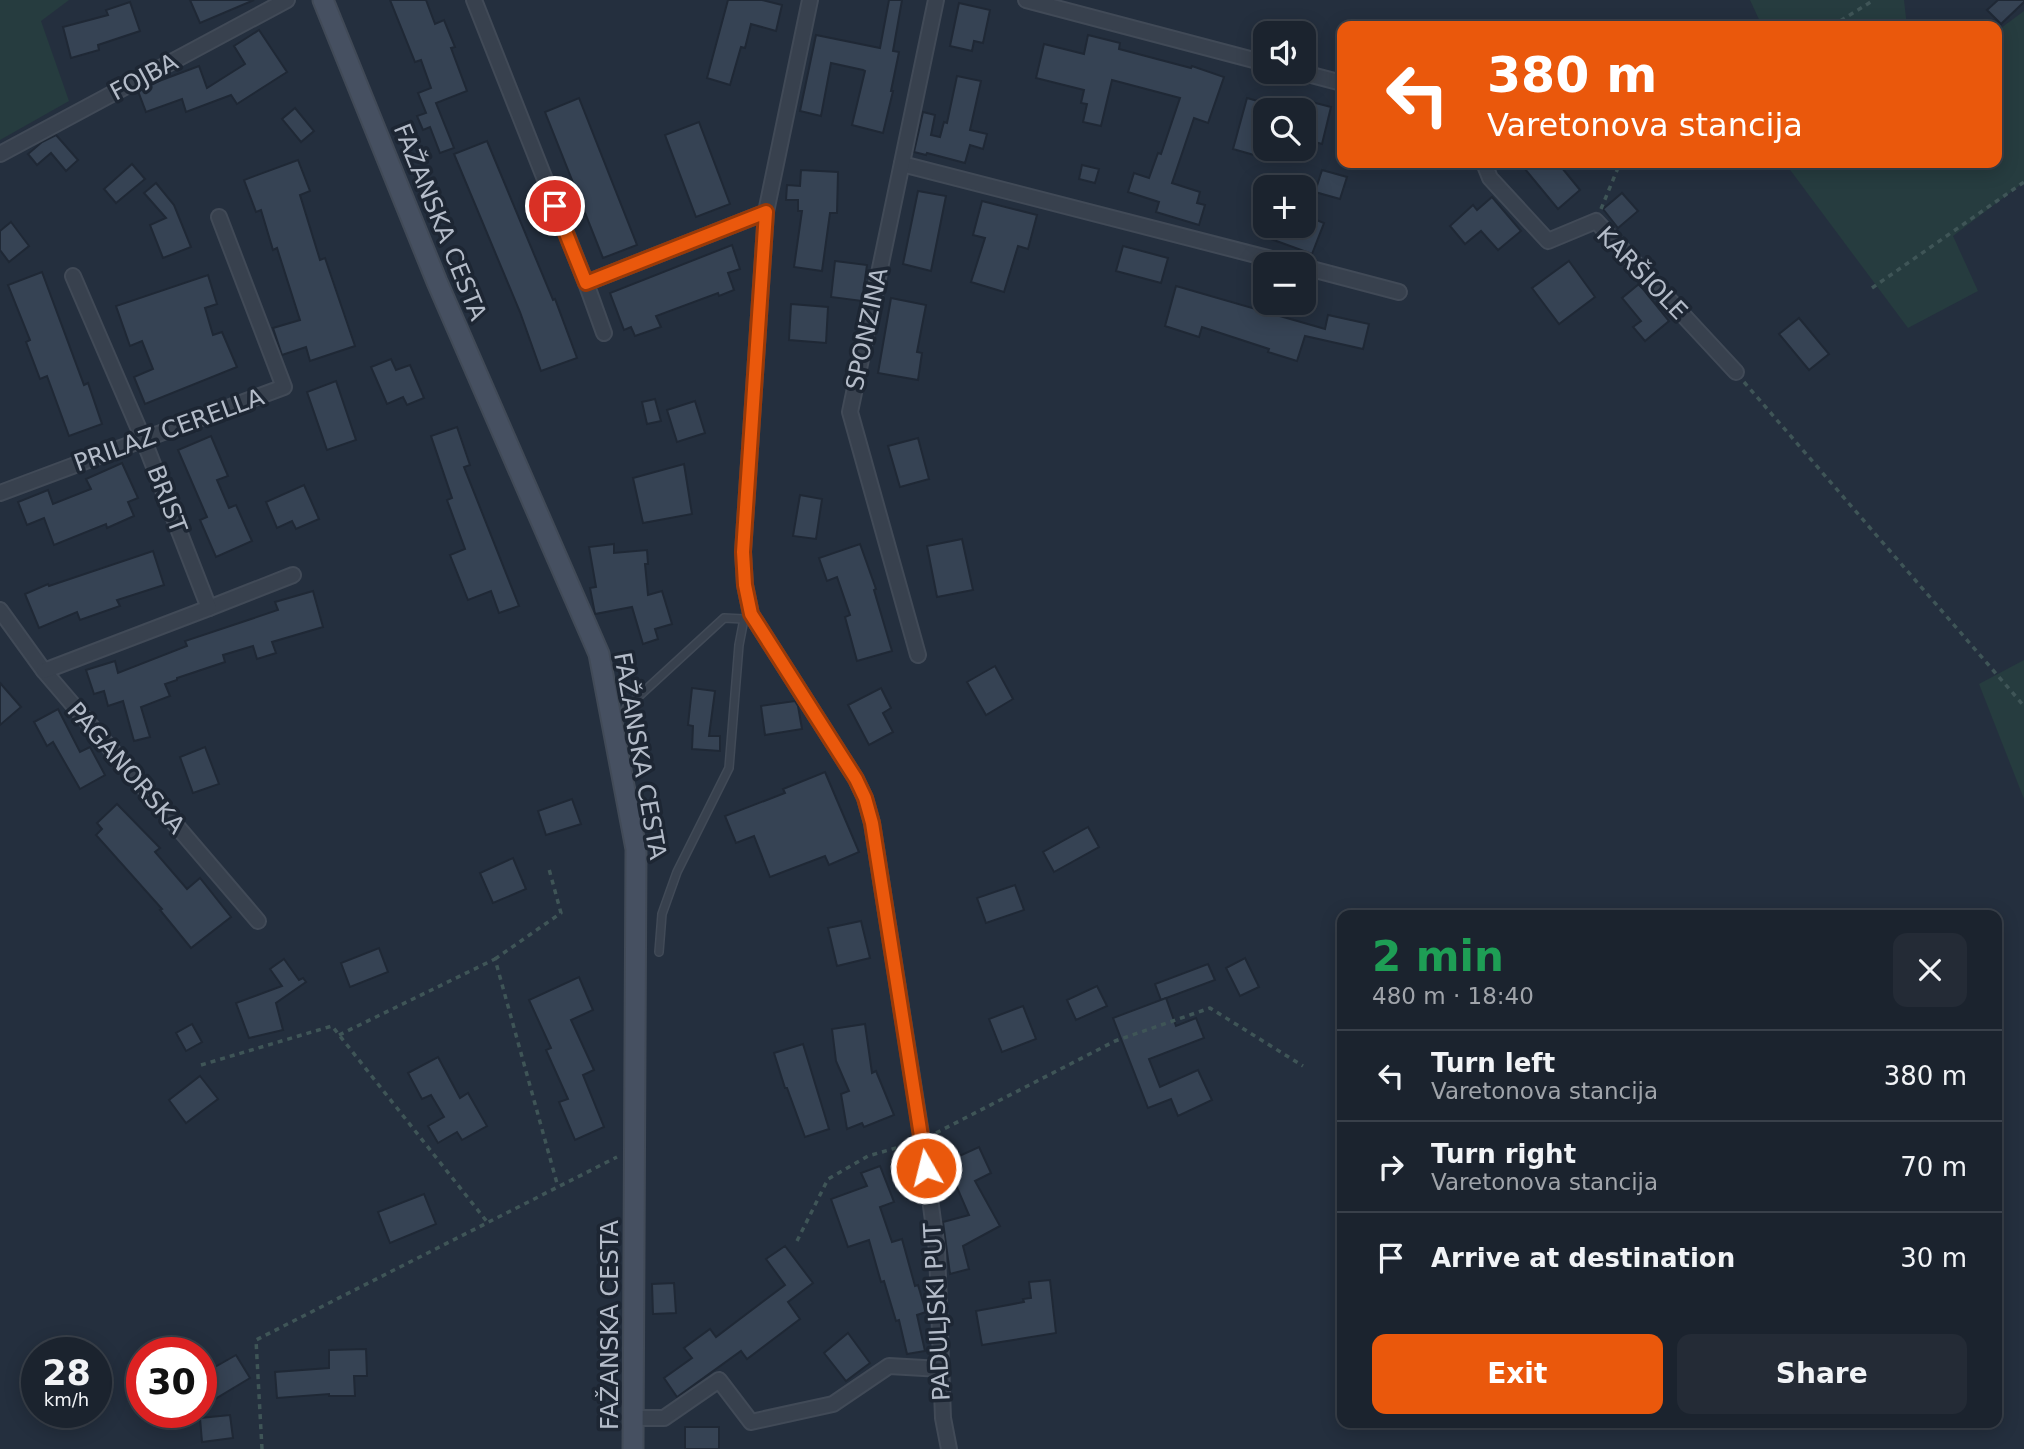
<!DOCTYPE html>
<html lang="en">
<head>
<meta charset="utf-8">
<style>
	:root { --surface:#1b232e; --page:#242b36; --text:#f1f3f6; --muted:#a0a4aa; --line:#39404a; --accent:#ea580c }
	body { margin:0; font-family:"DejaVu Sans",sans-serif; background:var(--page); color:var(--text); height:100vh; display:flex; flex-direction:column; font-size:26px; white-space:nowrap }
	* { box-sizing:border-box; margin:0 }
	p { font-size:23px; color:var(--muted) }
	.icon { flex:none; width:38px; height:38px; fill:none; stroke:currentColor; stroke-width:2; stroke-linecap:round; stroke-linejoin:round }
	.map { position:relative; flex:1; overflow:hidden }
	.sheet { position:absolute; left:1337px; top:910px; width:665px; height:518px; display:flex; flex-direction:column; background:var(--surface); border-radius:14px; box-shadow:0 4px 18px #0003,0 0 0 2px var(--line) }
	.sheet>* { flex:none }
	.banner { position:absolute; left:1337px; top:21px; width:665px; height:147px; border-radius:14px; box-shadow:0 4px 18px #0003,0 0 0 2px var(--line); background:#ea580c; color:#fff; overflow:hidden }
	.tools { position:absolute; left:1253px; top:21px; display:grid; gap:14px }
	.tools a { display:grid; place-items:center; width:63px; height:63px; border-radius:14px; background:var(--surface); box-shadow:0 4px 18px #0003,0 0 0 2px var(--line); font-size:35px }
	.speed { position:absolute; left:21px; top:1337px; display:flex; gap:14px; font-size:35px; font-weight:700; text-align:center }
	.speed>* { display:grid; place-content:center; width:91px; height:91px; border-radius:50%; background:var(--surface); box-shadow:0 4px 18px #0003,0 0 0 2px var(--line); line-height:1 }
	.speed small { font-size:18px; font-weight:400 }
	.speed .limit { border:10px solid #d22; background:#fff; color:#111 }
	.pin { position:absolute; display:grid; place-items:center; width:60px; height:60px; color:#fff; margin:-30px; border:4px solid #fff; border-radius:50%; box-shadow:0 2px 7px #0007 }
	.me { position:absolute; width:77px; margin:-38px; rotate:352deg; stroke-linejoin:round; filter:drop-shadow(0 0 5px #0008) }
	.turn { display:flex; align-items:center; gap:24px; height:147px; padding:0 35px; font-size:32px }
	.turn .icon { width:91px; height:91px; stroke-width:2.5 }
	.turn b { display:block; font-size:49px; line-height:60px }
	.round { display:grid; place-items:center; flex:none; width:74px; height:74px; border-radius:14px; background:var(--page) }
	.head { display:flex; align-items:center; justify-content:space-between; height:119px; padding:0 35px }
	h1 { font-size:42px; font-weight:700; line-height:52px; color:#1e9e55 }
	.cta { display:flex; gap:14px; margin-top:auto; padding:14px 35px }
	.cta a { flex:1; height:80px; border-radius:14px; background:var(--accent); color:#fff; font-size:28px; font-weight:700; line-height:80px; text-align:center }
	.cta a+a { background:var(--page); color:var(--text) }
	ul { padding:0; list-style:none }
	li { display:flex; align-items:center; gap:21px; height:91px; padding:0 35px; border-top:2px solid var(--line) }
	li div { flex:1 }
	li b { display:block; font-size:26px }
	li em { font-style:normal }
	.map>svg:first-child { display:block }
	.green { fill:#263c3f }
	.building { fill:#364354; stroke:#1f2835; stroke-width:2 }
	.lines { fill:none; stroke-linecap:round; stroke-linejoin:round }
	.lane-casing { stroke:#414a57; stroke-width:10 }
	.street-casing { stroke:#414a57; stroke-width:18 }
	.secondary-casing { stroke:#414a57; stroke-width:23 }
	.path { stroke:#3f5557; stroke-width:3.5; stroke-dasharray:5 5; stroke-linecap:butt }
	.lane { stroke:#38414e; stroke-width:7 }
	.street { stroke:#38414e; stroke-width:14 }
	.secondary { stroke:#465061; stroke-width:19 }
	.route-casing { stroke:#983908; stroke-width:18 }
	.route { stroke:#ea580c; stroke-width:12 }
	.labels { text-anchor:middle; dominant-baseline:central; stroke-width:7; stroke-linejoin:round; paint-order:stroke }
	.street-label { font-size:24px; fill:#b4bcc9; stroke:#1d2633 }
</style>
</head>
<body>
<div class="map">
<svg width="2024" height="1449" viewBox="0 0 2024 1449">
	<rect width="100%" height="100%" fill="#242f3e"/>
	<g class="green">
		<polygon points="0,0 69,0 41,21 69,101 0,140"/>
		<polygon points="1750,0 1904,0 1907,26 1762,26"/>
		<polygon points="2024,11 2024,182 1953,236 1978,291 1908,328 1785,163 1997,163 1997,31"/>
		<polygon points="2024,660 2024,799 1979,684"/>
	</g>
	<g class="building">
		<polygon points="190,0 254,0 200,23"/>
		<polygon points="390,0 426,0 435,24 444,20 455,47 451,48 467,91 436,103 454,148 440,153 430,127 423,130 417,116 426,113 418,93 431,88 421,60 415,62"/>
		<polygon points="728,0 762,0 782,5 776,31 751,24 745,48 741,47 730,85 707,78"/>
		<polygon points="889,0 902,0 893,51 899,52 891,91 893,91 883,133 852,125 865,71 863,70 831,63 821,116 800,111 816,35 880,48"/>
		<polygon points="1998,0 2024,0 2024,2 2001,24 1987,10"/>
		<polygon points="130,2 140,31 98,45 99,50 71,58 63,27 108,15 106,10"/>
		<polygon points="959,3 990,10 983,43 974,41 972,51 950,46"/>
		<polygon points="259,30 287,72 237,104 231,95 186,112 182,99 146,112 138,91 151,84 199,66 207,88 245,64 234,46"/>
		<polygon points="1088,35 1120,43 1119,49 1191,68 1192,66 1224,77 1208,123 1194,118 1172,183 1200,192 1197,203 1205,205 1199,225 1156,212 1159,202 1128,192 1134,173 1149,178 1158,153 1161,154 1180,98 1112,80 1101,126 1083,122 1087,104 1081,103 1084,90 1036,78 1044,44 1084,54"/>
		<polygon points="957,76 981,81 970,130 987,134 983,149 970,145 965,163 927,153 926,155 914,152 923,112 935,115 931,135 940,137 944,122 947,123"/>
		<polygon points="579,98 637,245 603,258 545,112"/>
		<polygon points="1247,98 1265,103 1265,142 1261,157 1233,149"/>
		<polygon points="1304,100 1331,107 1322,144 1304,139"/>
		<polygon points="295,108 314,131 301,142 282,119"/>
		<polygon points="699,122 730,204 696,217 665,135"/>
		<polygon points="56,135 78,160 66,171 51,153 37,165 28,154 42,142"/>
		<polygon points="487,141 553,300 555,299 577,358 541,371 520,312 454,154"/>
		<polygon points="298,160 310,191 300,195 320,260 325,258 355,346 310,361 306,347 282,355 273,328 300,320 277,248 273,250 261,210 256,212 244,180"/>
		<polygon points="1520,163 1558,163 1580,190 1558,209"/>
		<polygon points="132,164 145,179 116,203 104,189"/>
		<polygon points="1082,165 1099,169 1095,183 1079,179"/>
		<polygon points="801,170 838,172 837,213 830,213 822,271 794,267 802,211 798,211 798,200 786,200 787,185 800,186"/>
		<polygon points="1322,170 1347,177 1340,199 1315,192"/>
		<polygon points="156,183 174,205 191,247 163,258 150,225 166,218 144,193"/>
		<polygon points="918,191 946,196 931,271 903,264"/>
		<polygon points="1622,193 1638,211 1618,228 1603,209"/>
		<polygon points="1492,197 1521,231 1498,250 1481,231 1465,244 1450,226 1473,205 1477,210"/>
		<polygon points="982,201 1037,215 1028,249 1018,246 1004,292 971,282 985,238 973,235"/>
		<polygon points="1304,215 1324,223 1312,254 1271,239 1275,226 1304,226"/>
		<polygon points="11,222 29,246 9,262 0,250 0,231"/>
		<polygon points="732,245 740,269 728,273 734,290 719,296 718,293 656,316 661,327 635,336 631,327 624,330 610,293"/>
		<polygon points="1123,246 1168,258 1161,283 1116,271"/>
		<polygon points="835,261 867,265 862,301 831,297"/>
		<polygon points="1569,261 1595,297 1559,324 1532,288"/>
		<polygon points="42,272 84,385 88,383 102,424 69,436 47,376 40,379 26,342 30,340 8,285"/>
		<polygon points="208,275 217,304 205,308 213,335 222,332 237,367 145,404 134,377 153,369 142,341 130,346 116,306"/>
		<polygon points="1639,284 1669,321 1645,341 1633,327 1641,321 1622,298"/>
		<polygon points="1176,286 1325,329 1328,315 1369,324 1363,349 1305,336 1297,361 1268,352 1269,349 1202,327 1199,337 1165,326"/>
		<polygon points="891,298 926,305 917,352 922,353 918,380 878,373"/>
		<polygon points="791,304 828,307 826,343 789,340"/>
		<polygon points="1799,318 1829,354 1809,370 1779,334"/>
		<polygon points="391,359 396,370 410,365 424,398 407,405 403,397 387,404 371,367"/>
		<polygon points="336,381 356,440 327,450 307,392"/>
		<polygon points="655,399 661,421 647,424 642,402"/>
		<polygon points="695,401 705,433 677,442 667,410"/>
		<polygon points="457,427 470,465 464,467 519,606 499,613 491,591 468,600 450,555 465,549 447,500 452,498 431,436"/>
		<polygon points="211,436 228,476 217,480 229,508 236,505 252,541 216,557 200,520 207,517 178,450"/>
		<polygon points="918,438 929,479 900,487 888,446"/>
		<polygon points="122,463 138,498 128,502 134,516 107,528 106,524 54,545 44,518 27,525 18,502 48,490 53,504 91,489 86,479"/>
		<polygon points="684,464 692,514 643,523 633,478"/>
		<polygon points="304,485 319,519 296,529 292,521 277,528 266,502"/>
		<polygon points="800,495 822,499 816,539 793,536"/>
		<polygon points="962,539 973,590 937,597 927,546"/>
		<polygon points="614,544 614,553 647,550 648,564 645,564 648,595 662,591 672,624 655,629 658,639 643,644 632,607 595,614 590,588 596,587 589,547"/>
		<polygon points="860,544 876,589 874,590 892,651 857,661 845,617 850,615 837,577 827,581 819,558"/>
		<polygon points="153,551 164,585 117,600 120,606 80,620 77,612 39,628 25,594 48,584 49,586"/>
		<polygon points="313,591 323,627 272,642 276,653 257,659 253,646 223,655 225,662 177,678 177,680 165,684 170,696 141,707 150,737 134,741 123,701 108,706 104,691 94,694 86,670 115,661 118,673 187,646 185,641 278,610 275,602"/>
		<polygon points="995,666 1013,699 986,715 967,682"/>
		<polygon points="0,683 21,707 0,725"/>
		<polygon points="692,688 715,691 709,736 720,736 720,751 692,749 693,726 688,725"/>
		<polygon points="881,688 891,708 883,713 893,732 869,745 848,705"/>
		<polygon points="795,701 798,706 802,729 765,735 761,706"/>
		<polygon points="58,709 80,752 90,747 105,775 80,789 53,742 47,746 34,722"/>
		<polygon points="205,747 219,784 193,793 180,757"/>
		<polygon points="825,772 859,852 829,865 825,856 770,877 754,836 736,843 725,816 785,793 783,789"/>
		<polygon points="572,799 581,824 546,835 538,811"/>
		<polygon points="117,804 160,848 155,852 187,889 200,878 231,917 191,948 160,910 162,909 96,835 102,829 97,823"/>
		<polygon points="1088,827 1099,847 1054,872 1043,852"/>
		<polygon points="513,858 526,889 493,903 480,873"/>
		<polygon points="1015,885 1024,910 986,923 977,898"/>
		<polygon points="861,921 870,958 837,966 828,928"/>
		<polygon points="379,948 388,972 350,987 341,963"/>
		<polygon points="1245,958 1259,987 1240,996 1226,968"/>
		<polygon points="284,959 299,980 303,978 306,982 276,1003 283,1030 249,1038 236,1003 282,986 270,969"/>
		<polygon points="1208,964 1215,980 1161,1000 1155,984"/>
		<polygon points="579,977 593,1010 571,1020 594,1070 583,1075 604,1127 575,1140 559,1102 568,1099 546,1050 551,1048 529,1000"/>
		<polygon points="1097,986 1107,1006 1076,1020 1067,1000"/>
		<polygon points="1166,998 1176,1026 1196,1018 1204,1038 1149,1059 1160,1087 1198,1070 1212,1100 1178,1116 1171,1099 1148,1108 1113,1018"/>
		<polygon points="1023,1006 1036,1039 1002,1052 989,1019"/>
		<polygon points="192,1024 202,1042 186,1051 176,1033"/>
		<polygon points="865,1024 872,1073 876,1071 894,1115 864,1127 862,1123 847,1129 841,1094 849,1091 836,1061 832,1029"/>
		<polygon points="803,1044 829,1129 805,1137 787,1088 785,1088 774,1053"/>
		<polygon points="438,1057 460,1098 468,1093 487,1126 462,1140 457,1132 438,1143 428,1126 444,1117 431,1095 422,1099 408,1073"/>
		<polygon points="200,1076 218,1099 186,1123 169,1100"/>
		<polygon points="979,1147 991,1173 975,1181 1000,1226 963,1246 969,1269 950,1274 943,1222 969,1215 946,1162"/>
		<polygon points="880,1166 894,1202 880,1207 892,1242 902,1239 915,1286 918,1285 926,1312 917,1315 925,1351 907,1354 899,1320 896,1321 884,1281 881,1282 869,1240 848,1247 831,1199 867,1186 861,1173"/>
		<polygon points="424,1194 436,1224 390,1243 378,1212"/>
		<polygon points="785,1246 813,1283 788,1302 800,1319 747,1359 741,1351 677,1397 664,1378 692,1358 684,1348 710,1329 716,1337 785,1285 766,1259"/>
		<polygon points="1050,1280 1056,1333 982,1345 976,1311 1024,1302 1023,1299 1031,1298 1029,1282"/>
		<polygon points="674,1283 676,1313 653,1314 652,1284"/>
		<polygon points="848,1333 870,1363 846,1381 824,1353"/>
		<polygon points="366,1349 367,1376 354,1376 355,1396 329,1396 329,1394 277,1398 275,1372 329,1368 329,1350"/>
		<polygon points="236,1355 250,1378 215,1399 201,1375"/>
		<polygon points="230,1415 233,1438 202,1442 200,1418"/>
		<rect x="685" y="1427" width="34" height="22"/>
	</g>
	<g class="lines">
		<g class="lane-casing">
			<g id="lane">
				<polyline points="626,708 724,618 744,619"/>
				<polyline points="659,952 662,914 677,872 729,768 739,645 744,619 751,614"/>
			</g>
		</g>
		<g class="street-casing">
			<g id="street">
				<polyline points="474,0 586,283"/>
				<polyline points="810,0 766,212 743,552 745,585 751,614 856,779 865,798 872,823 922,1140 937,1250 943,1418 949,1449"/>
				<polyline points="1026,0 1265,63"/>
				<polyline points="1300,72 1342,83"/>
				<polyline points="0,154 287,0"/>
				<polyline points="1484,163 1490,178 1548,241 1596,221 1736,372"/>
				<polyline points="902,164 1291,264"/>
				<polyline points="1304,267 1399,292"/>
				<polyline points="604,333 586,283 766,212"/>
				<polyline points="0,493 284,387 219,217"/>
				<polyline points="209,608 293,575"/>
				<polyline points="0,610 44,671 258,921"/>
				<polyline points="918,655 850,412 936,0"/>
				<polyline points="44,671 209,608 144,441 73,276"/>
				<polyline points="634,1418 664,1418 719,1380 751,1422 833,1404 889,1366 941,1369"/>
			</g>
		</g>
		<g class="secondary-casing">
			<polyline id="secondary" points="323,0 437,282 599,654 636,849 633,1449"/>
		</g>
		<g class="path">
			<polyline points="1832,26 1874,0"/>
			<polyline points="1601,209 1620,163"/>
			<polyline points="1872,288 2024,182"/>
			<polyline points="1744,382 2024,706"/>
			<polyline points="495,959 561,913 549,869"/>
			<polyline points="339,1035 495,959 558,1187"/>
			<polyline points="201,1065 332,1026 488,1223"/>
			<polyline points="936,1133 1115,1041 1210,1008 1303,1066"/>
			<polyline points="797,1241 828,1179 868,1156 910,1144"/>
			<polyline points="262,1449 256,1340 617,1157"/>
		</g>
		<use href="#lane" class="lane"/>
		<use href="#street" class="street"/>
		<use href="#secondary" class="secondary"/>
	</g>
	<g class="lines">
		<g class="route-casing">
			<polyline id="route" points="555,206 586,283 766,212 743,552 745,585 751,614 856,779 865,798 872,823 926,1168"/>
		</g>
		<use href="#route" class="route"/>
	</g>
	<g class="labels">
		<g class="street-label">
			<text transform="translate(144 77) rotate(-28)">FOJBA</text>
			<text transform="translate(440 222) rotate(68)">FAŽANSKA CESTA</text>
			<text transform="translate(1642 273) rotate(46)">KARŠIOLE</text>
			<text transform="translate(867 329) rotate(-78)">SPONZINA</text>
			<text transform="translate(169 430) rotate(-20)">PRILAZ CERELLA</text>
			<text transform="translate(167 499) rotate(69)">BRIST</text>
			<text transform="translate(640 756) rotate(80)">FAŽANSKA CESTA</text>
			<text transform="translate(126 768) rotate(49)">PAGANORSKA</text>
			<text transform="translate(937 1312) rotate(-93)">PADULJSKI PUT</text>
			<text transform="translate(610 1325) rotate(-90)">FAŽANSKA CESTA</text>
		</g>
	</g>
</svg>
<div class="tools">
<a><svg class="icon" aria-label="sound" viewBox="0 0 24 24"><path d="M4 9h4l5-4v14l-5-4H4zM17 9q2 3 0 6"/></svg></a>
<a><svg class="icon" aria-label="search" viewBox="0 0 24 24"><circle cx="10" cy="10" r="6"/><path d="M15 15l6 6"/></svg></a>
<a>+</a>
<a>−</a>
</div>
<div class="speed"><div>28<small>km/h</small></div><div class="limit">30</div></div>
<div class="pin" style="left:555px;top:206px;background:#d93025"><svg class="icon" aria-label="arrive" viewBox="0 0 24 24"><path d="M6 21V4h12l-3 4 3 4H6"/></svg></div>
<svg class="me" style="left:926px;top:1168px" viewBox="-20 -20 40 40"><circle r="17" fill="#ea580c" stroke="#fff" stroke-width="3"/><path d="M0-11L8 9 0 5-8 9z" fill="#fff"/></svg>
<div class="banner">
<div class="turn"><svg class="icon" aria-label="left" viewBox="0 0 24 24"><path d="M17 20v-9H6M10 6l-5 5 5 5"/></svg><div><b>380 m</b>Varetonova stancija</div></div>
</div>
<section class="sheet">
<div class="head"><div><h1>2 min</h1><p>480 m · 18:40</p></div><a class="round"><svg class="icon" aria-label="close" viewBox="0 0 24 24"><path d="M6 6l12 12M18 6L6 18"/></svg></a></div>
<ul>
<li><svg class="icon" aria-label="left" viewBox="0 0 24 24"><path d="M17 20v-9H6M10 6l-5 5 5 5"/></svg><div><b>Turn left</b><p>Varetonova stancija</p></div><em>380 m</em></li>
<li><svg class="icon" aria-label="right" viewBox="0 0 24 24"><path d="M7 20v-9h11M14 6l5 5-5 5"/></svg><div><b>Turn right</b><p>Varetonova stancija</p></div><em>70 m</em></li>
<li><svg class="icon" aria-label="arrive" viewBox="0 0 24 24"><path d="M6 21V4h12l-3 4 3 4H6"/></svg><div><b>Arrive at destination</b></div><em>30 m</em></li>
</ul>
<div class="cta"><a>Exit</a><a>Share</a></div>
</section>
</div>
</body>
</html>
